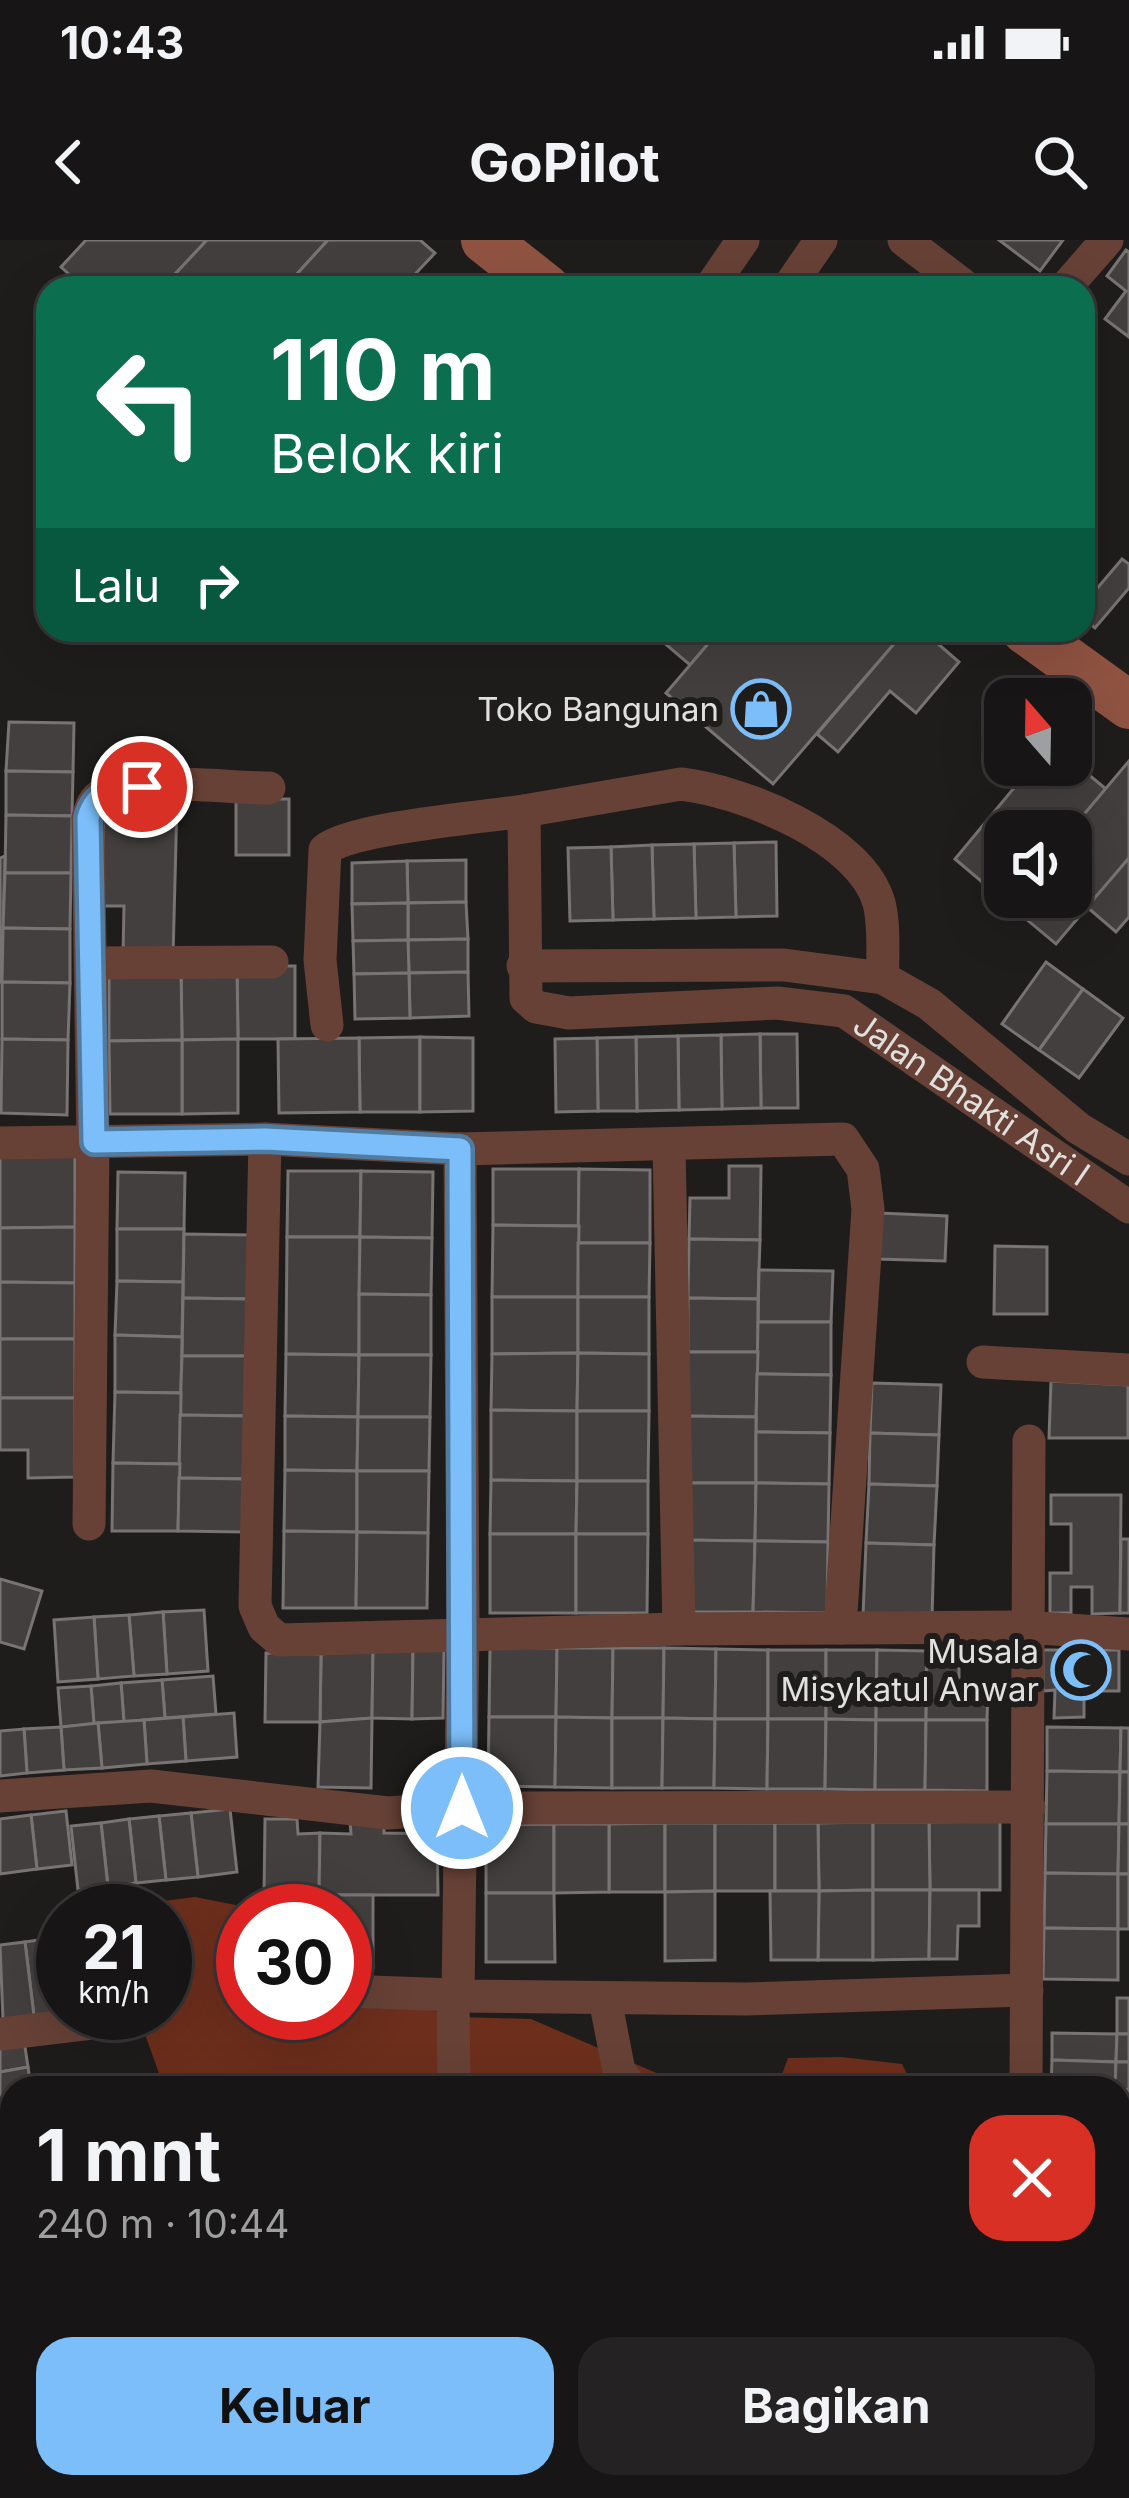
<!DOCTYPE html>
<html lang="id">
<head>
<meta charset="utf-8">
<style>
	:root { --surface:#171515; --page:#242222; --text:#f1f3f6; --muted:#9e9fa0; --line:#363434; --accent:#7cbef9 }
	body { margin:0; font-family:Inter,sans-serif; background:var(--page); color:var(--text); height:100vh; display:flex; flex-direction:column; font-size:45px; white-space:nowrap }
	* { box-sizing:border-box; margin:0 }
	p { font-size:39px; color:var(--muted) }
	.icon { flex:none; width:66px; height:66px; fill:none; stroke:currentColor; stroke-width:2; stroke-linecap:round; stroke-linejoin:round }
	.map { position:relative; flex:1; overflow:hidden }
	.drawer { position:absolute; left:0px; top:1836px; width:1131px; height:423px; display:flex; flex-direction:column; background:var(--surface); border-radius:36px 36px 0 0; box-shadow:0 12px 48px #0002,0 0 0 3px var(--line) }
	.drawer>* { flex:none }
	.hud { position:absolute; left:36px; top:36px; width:1059px; height:366px; border-radius:36px; box-shadow:0 12px 48px #0002,0 0 0 3px var(--line); background:#0b6e4f; color:#fff; overflow:hidden }
	.needle { width:78px; rotate:340deg }
	.buttons { position:absolute; left:984px; top:438px; display:grid; gap:24px }
	.buttons a { display:grid; place-items:center; width:108px; height:108px; border-radius:24px; background:var(--surface); box-shadow:0 12px 48px #0002,0 0 0 3px var(--line); font-size:60px }
	.speed { position:absolute; left:36px; top:1644px; display:flex; gap:24px; font-size:60px; font-weight:700; text-align:center }
	.speed>* { display:grid; place-content:center; width:156px; height:156px; border-radius:50%; background:var(--surface); box-shadow:0 12px 48px #0002,0 0 0 3px var(--line); line-height:1 }
	.speed small { font-size:30px; font-weight:400 }
	.speed .limit { border:18px solid #d22; background:#fff; color:#111 }
	.pin { position:absolute; display:grid; place-items:center; width:102px; height:102px; color:#fff; margin:-51px; border:6px solid #fff; border-radius:50%; box-shadow:0 3px 12px #0007 }
	.me { position:absolute; width:132px; margin:-66px; rotate:0deg; stroke-linejoin:round; filter:drop-shadow(0 0 9px #0008) }
	.turn { display:flex; align-items:center; gap:42px; height:252px; padding:0 36px; font-size:54px }
	.turn .icon { width:156px; height:156px; stroke-width:2.5 }
	.turn b { display:block; font-size:84px; line-height:102px }
	.then { display:flex; align-items:center; height:114px; padding:0 36px; background:#0003; gap:24px; font-size:45px }
	.round { display:grid; place-items:center; flex:none; width:126px; height:126px; border-radius:36px; background:var(--page) }
	.head { display:flex; align-items:center; justify-content:space-between; height:204px; padding:0 36px }
	h1 { font-size:72px; font-weight:700; line-height:90px }
	.primary-button { display:flex; gap:24px; margin-top:auto; padding:24px 36px }
	.primary-button a { flex:1; height:138px; border-radius:36px; background:var(--accent); color:#111; font-size:48px; font-weight:700; line-height:138px; text-align:center }
	.primary-button a+a { background:var(--page); color:var(--text) }
	.status { display:flex; justify-content:space-between; align-items:center; height:84px; padding:0 60px; background:var(--surface); direction:ltr }
	.status svg { height:33px; fill:currentColor }
	header { display:flex; justify-content:space-between; align-items:center; height:156px; padding:0 36px; background:var(--surface); font-size:54px; font-weight:700 }
	.map>svg:first-child { display:block }
	.green { fill:#6d2e1c }
	.building { fill:#423f3e; stroke:#777473; stroke-width:3 }
	.lines { fill:none; stroke-linecap:round; stroke-linejoin:round }
	.minor { stroke:#674136; stroke-width:33 }
	.secondary { stroke:#905342; stroke-width:48 }
	.route-casing { stroke:#517ca2; stroke-width:30 }
	.route { stroke:#7cbef9; stroke-width:21 }
	.labels { text-anchor:middle; dominant-baseline:central; stroke-width:12; stroke-linejoin:round; paint-order:stroke }
	.poi-label { font-size:33px; fill:#e1e0df; stroke:#1f1c1c; text-anchor:end }
	.street-label { font-size:33px; fill:#e1e0df; stroke:#1f1c1c }
</style>
</head>
<body>
<div class="status"><b>10:43</b><svg viewBox="0 0 49 12"><path d="M0 12V9h3v3zM5 12V6h3v6zM10 12V3h3v9zM15 12V0h3v12zM26 1h20v11H26zM47 4h2v5h-2z"/></svg></div>
<header><svg class="icon" aria-label="back" viewBox="0 0 24 24"><path d="M15 5l-7 7 7 7"/></svg>GoPilot<svg class="icon" aria-label="search" viewBox="0 0 24 24"><circle cx="10" cy="10" r="6"/><path d="M15 15l6 6"/></svg></header>
<div class="map">
<svg width="1129" height="2258" viewBox="0 0 1129 2258">
	<rect width="100%" height="100%" fill="#1f1c1c"/>
	<g class="green">
		<polygon points="195,1657 266,1671 243,1671 243,1773 345,1773 345,1734 376,1757 460,1777 531,1779 689,1847 262,1848 260,1836 162,1842 141,1783 122,1773 165,1773 165,1671 99,1669"/>
		<polygon points="841,1817 902,1824 914,1848 777,1848 788,1818"/>
		<polygon points="0,2004 12,2033 12,2247 1119,2247 1119,2039 1129,2035 1129,2258 0,2258"/>
	</g>
	<g class="building">
		<polygon points="86,0 207,0 162,48 84,48 61,27"/>
		<polygon points="207,0 328,0 284,48 162,48"/>
		<polygon points="328,0 420,0 435,13 402,48 284,48"/>
		<polygon points="999,0 1063,0 1040,31"/>
		<polygon points="1126,10 1129,12 1129,97 1105,79 1126,51 1107,36"/>
		<polygon points="1122,319 1129,324 1129,348 1095,388 1083,378 1083,365"/>
		<polygon points="649,390 720,390 690,425"/>
		<polygon points="720,390 906,390 773,544 666,453"/>
		<polygon points="906,390 922,390 959,422 916,473 890,451 838,512 817,494"/>
		<polygon points="9,482 74,483 73,532 6,531"/>
		<polygon points="1071,520 1106,549 1070,591 1005,591 1005,657 1014,657 1008,664 955,619 1033,525 1071,525"/>
		<polygon points="1129,521 1129,618 1056,704 1008,664 1014,657 1071,657 1070,591"/>
		<polygon points="6,531 73,532 72,576 6,575"/>
		<rect x="236" y="559" width="53" height="56"/>
		<polygon points="104,560 177,562 173,717 123,716 124,666 102,666"/>
		<polygon points="6,575 72,576 71,633 5,633"/>
		<polygon points="776,602 777,676 736,677 734,603"/>
		<polygon points="734,603 736,677 696,678 694,604"/>
		<polygon points="694,604 696,678 654,679 652,605"/>
		<polygon points="652,605 654,679 613,680 611,607"/>
		<polygon points="611,607 613,680 570,681 568,608"/>
		<polygon points="5,616 2,742 0,742 0,618"/>
		<polygon points="1129,618 1129,677 1116,692 1087,667"/>
		<polygon points="466,620 466,662 408,663 407,621"/>
		<polygon points="407,621 408,663 352,664 352,623"/>
		<polygon points="5,633 71,633 70,689 3,688"/>
		<polygon points="466,662 468,699 408,700 408,663"/>
		<polygon points="408,663 408,700 353,701 352,664"/>
		<polygon points="3,688 70,689 70,743 2,742"/>
		<polygon points="468,699 468,732 409,733 408,700"/>
		<polygon points="408,700 409,733 354,734 353,701"/>
		<polygon points="1046,722 1083,749 1039,810 1002,784"/>
		<polygon points="237,726 295,726 295,799 238,799"/>
		<polygon points="237,726 238,799 182,800 181,727"/>
		<polygon points="181,727 182,800 109,801 109,728"/>
		<polygon points="468,732 469,776 410,778 409,733"/>
		<polygon points="409,733 410,778 355,779 354,734"/>
		<polygon points="2,742 70,743 68,800 2,799"/>
		<polygon points="1083,749 1123,778 1079,838 1039,810"/>
		<polygon points="760,794 797,794 798,868 761,868"/>
		<polygon points="760,794 761,868 722,869 721,795"/>
		<polygon points="721,795 722,869 679,870 678,796"/>
		<polygon points="678,796 679,870 637,871 636,797"/>
		<polygon points="420,797 420,872 360,872 359,798"/>
		<polygon points="420,797 473,798 473,871 420,872"/>
		<polygon points="636,797 637,871 598,871 597,798"/>
		<polygon points="359,798 360,872 279,873 278,799"/>
		<polygon points="597,798 598,871 556,872 555,799"/>
		<polygon points="2,799 68,800 67,875 1,873"/>
		<polygon points="238,799 238,873 182,874 182,800"/>
		<polygon points="182,800 182,874 110,874 109,801"/>
		<polygon points="0,916 75,916 75,987 0,988"/>
		<polygon points="729,926 761,926 760,1000 689,999 690,958 729,958"/>
		<polygon points="493,929 579,929 579,986 493,985"/>
		<polygon points="579,929 650,930 650,1003 578,1003"/>
		<polygon points="288,931 361,931 360,997 287,997"/>
		<polygon points="361,931 433,932 432,998 360,997"/>
		<polygon points="118,932 185,933 184,989 117,989"/>
		<polygon points="879,973 947,976 945,1021 877,1019"/>
		<polygon points="493,985 579,986 578,1057 492,1057"/>
		<polygon points="75,987 75,1043 0,1042 0,988"/>
		<polygon points="117,989 184,989 183,1042 117,1041"/>
		<polygon points="184,994 250,995 249,1059 183,1058"/>
		<polygon points="287,997 360,997 359,1115 286,1114"/>
		<polygon points="360,997 432,998 431,1055 359,1054"/>
		<polygon points="689,999 760,1000 758,1059 688,1058"/>
		<polygon points="578,1003 650,1003 649,1057 578,1057"/>
		<polygon points="995,1006 1047,1007 1047,1074 994,1074"/>
		<polygon points="759,1030 833,1031 831,1082 758,1082"/>
		<polygon points="117,1041 183,1042 182,1097 115,1095"/>
		<polygon points="0,1042 75,1043 75,1099 0,1099"/>
		<polygon points="359,1054 431,1055 431,1115 359,1115"/>
		<polygon points="492,1057 578,1057 578,1113 492,1114"/>
		<polygon points="578,1057 649,1057 649,1114 578,1113"/>
		<polygon points="183,1058 249,1059 248,1116 182,1116"/>
		<polygon points="688,1058 758,1059 758,1112 688,1112"/>
		<polygon points="758,1082 831,1082 831,1135 757,1134"/>
		<polygon points="115,1095 182,1097 181,1153 115,1152"/>
		<rect x="0" y="1099" width="75" height="59"/>
		<polygon points="688,1112 758,1112 756,1177 686,1176"/>
		<polygon points="578,1113 577,1171 491,1170 492,1114"/>
		<polygon points="578,1113 649,1114 649,1171 577,1171"/>
		<polygon points="286,1114 359,1115 358,1177 285,1176"/>
		<polygon points="359,1115 431,1115 430,1177 358,1177"/>
		<polygon points="182,1116 248,1116 247,1176 180,1175"/>
		<polygon points="757,1134 831,1135 830,1193 756,1192"/>
		<polygon points="1051,1141 1128,1145 1128,1198 1049,1198"/>
		<polygon points="872,1143 941,1145 939,1195 870,1193"/>
		<polygon points="115,1152 181,1153 180,1224 113,1223"/>
		<polygon points="0,1158 75,1158 75,1237 28,1238 28,1210 0,1210"/>
		<polygon points="491,1170 577,1171 577,1241 491,1240"/>
		<polygon points="577,1171 649,1171 648,1241 577,1241"/>
		<polygon points="180,1175 247,1176 246,1239 179,1238"/>
		<polygon points="285,1176 358,1177 357,1231 285,1230"/>
		<polygon points="686,1176 756,1177 756,1243 685,1243"/>
		<polygon points="358,1177 430,1177 429,1231 357,1231"/>
		<polygon points="756,1192 830,1193 829,1244 756,1243"/>
		<polygon points="870,1193 939,1195 937,1246 869,1244"/>
		<polygon points="113,1223 180,1224 178,1291 112,1291"/>
		<polygon points="285,1230 357,1231 357,1292 284,1291"/>
		<polygon points="357,1231 429,1231 428,1293 357,1292"/>
		<polygon points="179,1238 246,1239 245,1292 178,1291"/>
		<polygon points="491,1240 577,1241 576,1294 490,1294"/>
		<polygon points="577,1241 648,1241 648,1294 576,1294"/>
		<polygon points="685,1243 756,1243 755,1301 684,1300"/>
		<polygon points="756,1243 829,1244 828,1302 755,1301"/>
		<polygon points="869,1244 937,1246 934,1305 866,1303"/>
		<polygon points="1051,1255 1121,1255 1120,1373 1092,1374 1092,1347 1071,1347 1071,1373 1050,1373 1050,1333 1071,1333 1071,1284 1051,1284"/>
		<polygon points="284,1291 357,1292 356,1368 283,1368"/>
		<polygon points="357,1292 428,1293 427,1368 356,1368"/>
		<rect x="490" y="1294" width="86" height="79"/>
		<polygon points="576,1294 648,1294 647,1373 576,1373"/>
		<polygon points="1121,1299 1129,1299 1129,1373 1120,1373"/>
		<polygon points="684,1300 755,1301 753,1372 683,1372"/>
		<polygon points="755,1301 828,1302 827,1373 753,1372"/>
		<polygon points="866,1303 934,1305 932,1378 863,1376"/>
		<polygon points="0,1339 42,1351 24,1409 0,1402"/>
		<polygon points="204,1370 208,1431 167,1434 163,1372"/>
		<polygon points="163,1372 167,1434 134,1436 129,1375"/>
		<polygon points="129,1375 134,1436 98,1439 94,1377"/>
		<polygon points="94,1377 98,1439 58,1442 54,1380"/>
		<polygon points="490,1407 557,1408 556,1477 489,1477"/>
		<polygon points="557,1408 613,1408 612,1478 556,1477"/>
		<polygon points="613,1408 664,1408 663,1478 612,1478"/>
		<polygon points="664,1408 716,1409 715,1479 663,1478"/>
		<polygon points="716,1409 768,1410 768,1479 715,1479"/>
		<polygon points="373,1410 372,1478 320,1482 321,1414"/>
		<polygon points="373,1410 413,1410 412,1479 372,1478"/>
		<polygon points="413,1410 444,1410 443,1478 412,1479"/>
		<rect x="768" y="1410" width="58" height="69"/>
		<polygon points="826,1410 877,1410 876,1480 826,1479"/>
		<polygon points="877,1410 927,1411 926,1480 876,1480"/>
		<polygon points="1043,1410 1119,1410 1119,1451 1084,1451 1084,1477 1054,1478 1055,1450 1043,1451"/>
		<polygon points="927,1411 959,1411 959,1451 988,1451 987,1480 926,1480"/>
		<polygon points="266,1413 321,1414 320,1482 265,1482"/>
		<polygon points="213,1436 216,1474 165,1478 162,1440"/>
		<polygon points="162,1440 165,1478 124,1482 121,1443"/>
		<polygon points="121,1443 124,1482 94,1484 91,1446"/>
		<polygon points="91,1446 94,1484 61,1487 58,1448"/>
		<polygon points="234,1473 237,1517 186,1521 183,1477"/>
		<polygon points="183,1477 186,1521 147,1524 144,1480"/>
		<polygon points="489,1477 556,1477 555,1547 488,1546"/>
		<polygon points="556,1477 612,1478 612,1548 555,1547"/>
		<polygon points="372,1478 371,1548 318,1547 320,1482"/>
		<polygon points="612,1478 663,1478 662,1548 612,1548"/>
		<polygon points="663,1478 715,1479 714,1548 662,1548"/>
		<polygon points="715,1479 768,1479 767,1549 714,1548"/>
		<polygon points="768,1479 826,1479 825,1549 767,1549"/>
		<polygon points="826,1479 876,1480 875,1550 825,1549"/>
		<polygon points="144,1480 147,1524 102,1528 98,1483"/>
		<polygon points="876,1480 926,1480 925,1550 875,1550"/>
		<polygon points="926,1480 987,1480 987,1551 925,1550"/>
		<polygon points="98,1483 102,1528 64,1530 61,1487"/>
		<polygon points="61,1487 64,1530 27,1533 24,1489"/>
		<polygon points="1047,1487 1121,1488 1120,1532 1047,1531"/>
		<polygon points="1121,1488 1129,1488 1129,1532 1120,1532"/>
		<polygon points="24,1489 27,1533 0,1536 0,1491"/>
		<polygon points="1047,1531 1120,1532 1119,1584 1046,1584"/>
		<polygon points="1120,1532 1129,1532 1129,1584 1119,1584"/>
		<polygon points="230,1569 237,1632 198,1637 191,1573"/>
		<polygon points="66,1571 72,1625 37,1629 31,1575"/>
		<polygon points="191,1573 198,1637 166,1640 159,1576"/>
		<polygon points="31,1575 37,1629 0,1634 0,1579"/>
		<polygon points="159,1576 166,1640 136,1643 129,1579"/>
		<polygon points="129,1579 136,1643 108,1647 101,1583"/>
		<polygon points="265,1579 297,1579 298,1594 320,1593 319,1655 264,1655"/>
		<polygon points="350,1581 384,1581 384,1593 437,1594 438,1655 319,1655 320,1593 351,1594"/>
		<polygon points="1000,1581 1000,1650 930,1650 929,1582"/>
		<polygon points="873,1582 873,1650 819,1651 818,1583"/>
		<polygon points="873,1582 929,1582 930,1650 873,1650"/>
		<polygon points="101,1583 108,1647 78,1650 71,1586"/>
		<polygon points="665,1583 665,1652 609,1652 609,1584"/>
		<polygon points="665,1583 715,1583 715,1651 665,1652"/>
		<rect x="715" y="1583" width="60" height="68"/>
		<polygon points="775,1583 818,1583 819,1651 775,1651"/>
		<polygon points="554,1584 554,1653 486,1653 486,1585"/>
		<polygon points="554,1584 609,1584 609,1652 554,1653"/>
		<polygon points="1046,1584 1119,1584 1118,1634 1045,1633"/>
		<polygon points="1119,1584 1129,1584 1129,1634 1118,1634"/>
		<polygon points="1045,1633 1118,1634 1118,1689 1044,1688"/>
		<rect x="1118" y="1634" width="11" height="55"/>
		<polygon points="873,1650 873,1720 818,1720 819,1651"/>
		<polygon points="873,1650 930,1650 929,1719 873,1720"/>
		<polygon points="930,1650 979,1650 979,1686 958,1686 957,1719 929,1719"/>
		<polygon points="715,1651 715,1720 665,1721 665,1652"/>
		<polygon points="770,1651 819,1651 818,1720 771,1720"/>
		<polygon points="486,1653 554,1653 555,1722 486,1722"/>
		<polygon points="319,1655 373,1655 373,1728 345,1728 345,1671 319,1671"/>
		<polygon points="1044,1688 1118,1689 1118,1740 1043,1739"/>
		<polygon points="63,1697 63,1772 62,1772 52,1698"/>
		<polygon points="52,1698 62,1772 34,1776 25,1702"/>
		<polygon points="25,1702 34,1776 3,1780 0,1705"/>
		<rect x="1117" y="1758" width="12" height="36"/>
		<polygon points="1052,1793 1117,1794 1116,1822 1052,1820"/>
		<polygon points="1117,1794 1129,1794 1129,1822 1116,1822"/>
		<polygon points="24,1800 28,1827 0,1832 0,1804"/>
		<polygon points="1052,1820 1116,1822 1115,1848 1051,1848"/>
		<polygon points="1116,1822 1129,1822 1129,1850 1115,1848"/>
		<polygon points="28,1827 31,1848 12,1848 12,1862 0,1864 0,1832"/>
		<polygon points="1119,1850 1129,1850 1129,1876 1119,1875"/>
		<polygon points="11,1862 12,1919 0,1921 0,1864"/>
	</g>
	<g class="lines">
		<g class="minor">
			<polyline points="904,0 967,48"/>
			<polyline points="710,48 743,0"/>
			<polyline points="788,48 821,0"/>
			<polyline points="1065,48 1107,0"/>
			<polyline points="91,723 272,722"/>
			<polyline points="523,726 784,725 883,738 929,764 1078,888 1129,919"/>
			<path id="s1" d="M883 738C882 715 885 686 879 663 861 598 742 551 681 544L524 571 526 758 536 767 569 773 777 763 844 771 1129 967"/>
			<path d="M327 785 320 720 325 610C350 588 484 577 524 571"/>
			<polyline points="265,899 255,1366 264,1387 279,1400 679,1389 1025,1387 1129,1394"/>
			<polyline points="0,903 265,899 460,909 843,899 863,929 868,969 840,1388"/>
			<polyline points="669,907 679,1389"/>
			<polyline points="460,909 463,1391 458,1756 746,1759 1027,1750"/>
			<polyline points="983,1122 1129,1130"/>
			<path d="M89 1284 93 902 88 578C91 568 93 559 103 554 134 536 230 548 269 548"/>
			<polyline points="0,1556 151,1546 388,1573 462,1568 1029,1567"/>
			<polyline points="345,1751 453,1755 454,1848"/>
			<polyline points="605,1759 619,1831 632,1848"/>
			<polyline points="0,1794 100,1782"/>
			<polyline points="1026,1848 1029,1201"/>
			<polyline points="0,1964 12,1962"/>
			<polyline points="1119,2133 1129,2133"/>
		</g>
		<g class="secondary">
			<polyline points="485,0 546,48"/>
			<polyline points="1025,390 1129,465"/>
		</g>
	</g>
	<g class="lines">
		<g class="route-casing">
			<path id="route" d="M142 547C117 550 96 549 88 578L94 902 265 899 460 909 462 1568"/>
		</g>
		<use href="#route" class="route"/>
	</g>
	<defs>
		<g id="shop-ring" transform="scale(3)"><circle r="9.5" fill="#1f1c1c" stroke="#7cbef9" stroke-width="1.5"/><path d="M-5-2.5h2.3a2.7 3.5 0 0 1 5.4 0H5L5.5 6h-11ZM-1.5-2.5h3a1.5 2.3 0 0 0-3 0Z" fill="#7cbef9"/></g>
		<g id="mosque-ring" transform="scale(3)"><circle r="9.5" fill="#1f1c1c" stroke="#7cbef9" stroke-width="1.5"/><path d="M3.5-4.9A6 6 0 1 0 3.5 4.9A5 5 0 1 1 3.5-4.9Z" fill="#7cbef9"/></g>
	</defs>
	<g fill-rule="evenodd">
		<use href="#shop-ring" x="761" y="469"/>
		<use href="#mosque-ring" x="1081" y="1430"/>
	</g>
	<g class="labels">
		<g class="poi-label">
			<text x="719" y="469">Toko Bangunan</text>
			<text x="1039" y="1411">Musala<tspan x="1039" dy="38">Misykatul Anwar</tspan></text>
		</g>
		<g class="street-label">
			<text stroke="none"><textPath href="#s1" startOffset="1140">Jalan Bhakti Asri I</textPath></text>
		</g>
	</g>
</svg>
<div class="buttons">
<a><svg class="needle" viewBox="-14 -14 28 28"><path d="M0-13l5 13h-10z" fill="#e53935"/><path d="M0 13l5-13h-10z" fill="#9e9fa0"/></svg></a>
<a><svg class="icon" aria-label="sound" viewBox="0 0 24 24"><path d="M4 9h4l5-4v14l-5-4H4zM17 9q2 3 0 6"/></svg></a>
</div>
<div class="speed"><div>21<small>km/h</small></div><div class="limit">30</div></div>
<div class="pin" style="left:142px;top:547px;background:#d93025"><svg class="icon" aria-label="arrive" viewBox="0 0 24 24"><path d="M6 21V4h12l-3 4 3 4H6"/></svg></div>
<svg class="me" style="left:462px;top:1568px" viewBox="-20 -20 40 40"><circle r="17" fill="#7cbef9" stroke="#fff" stroke-width="3"/><path d="M0-11L8 9 0 5-8 9z" fill="#fff"/></svg>
<div class="hud">
<div class="turn"><svg class="icon" aria-label="left" viewBox="0 0 24 24"><path d="M17 20v-9H6M10 6l-5 5 5 5"/></svg><div><b>110 m</b>Belok kiri</div></div>
<div class="then">Lalu<svg class="icon" aria-label="right" viewBox="0 0 24 24"><path d="M7 20v-9h11M14 6l5 5-5 5"/></svg></div>
</div>
<section class="drawer">
<div class="head"><div><h1>1 mnt</h1><p>240 m · 10:44</p></div><a class="round" style="background:#d93025;color:#fff"><svg class="icon" aria-label="close" viewBox="0 0 24 24"><path d="M6 6l12 12M18 6L6 18"/></svg></a></div>
<div class="primary-button"><a>Keluar</a><a>Bagikan</a></div>
</section>
</div>
</body>
</html>
